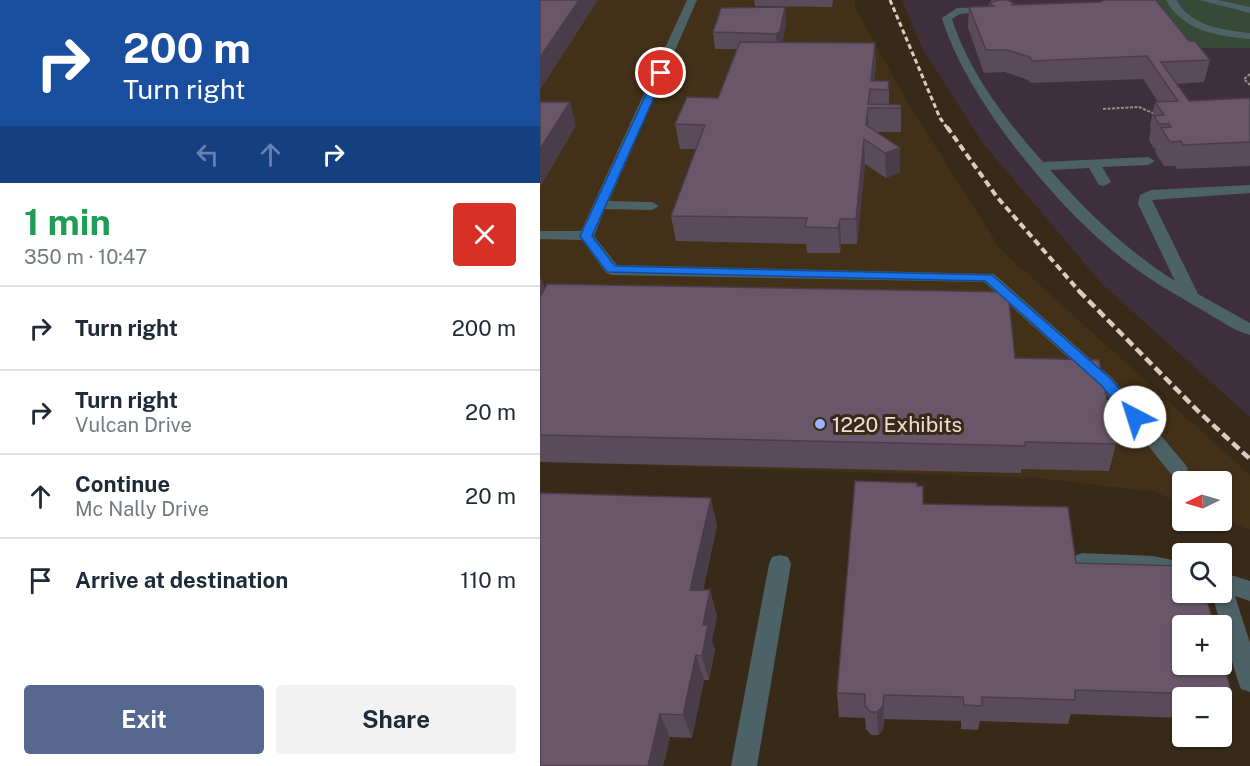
<!DOCTYPE html>
<html lang="en">
<head>
<meta charset="utf-8">
<style>
	:root { --surface:#fff; --page:#f2f2f3; --text:#1f2937; --muted:#747a83; --line:#e0e1e3; --accent:#576890 }
	body { margin:0; font-family:"Public Sans",sans-serif; background:var(--page); color:var(--text); height:100vh; display:flex; flex-direction:column; font-size:22px; white-space:nowrap }
	* { box-sizing:border-box; margin:0 }
	p { font-size:20px; color:var(--muted) }
	.icon { flex:none; width:33px; height:33px; fill:none; stroke:currentColor; stroke-width:2; stroke-linecap:round; stroke-linejoin:round }
	.map { position:relative; flex:1; overflow:hidden }
	.panel { display:flex; flex-direction:column; background:var(--surface); width:540px }
	.panel>* { flex:none }
	.guide { background:#1a4fa0; color:#fff; overflow:hidden }
	.needle { width:39px; rotate:265deg }
	.fabs { position:absolute; left:632px; top:471px; display:grid; gap:12px }
	.fabs a { display:grid; place-items:center; width:60px; height:60px; border-radius:6px; background:var(--surface); box-shadow:0 2px 4px #0004; font-size:30px }
	.pin { position:absolute; display:grid; place-items:center; width:51px; height:51px; color:#fff; margin:-26px; border:3px solid #fff; border-radius:50%; box-shadow:0 2px 6px #0007 }
	.me { position:absolute; width:66px; margin:-33px; rotate:320deg; stroke-linejoin:round; filter:drop-shadow(0 0 4px #0008) }
	.turn { display:flex; align-items:center; gap:21px; height:126px; padding:0 24px; font-size:27px }
	.turn .icon { width:78px; height:78px; stroke-width:2.5 }
	.turn b { display:block; font-size:42px; line-height:51px }
	.lanes { display:flex; align-items:center; height:57px; padding:0 24px; background:#0003; justify-content:center; gap:30px; direction:ltr }
	.lanes .off { opacity:.35 }
	.round { display:grid; place-items:center; flex:none; width:63px; height:63px; border-radius:6px; background:var(--page) }
	.head { display:flex; align-items:center; justify-content:space-between; height:102px; padding:0 24px }
	h1 { font-size:36px; font-weight:700; line-height:45px; color:#1e9e55 }
	.action { display:flex; gap:12px; margin-top:auto; padding:12px 24px }
	.action a { flex:1; height:69px; border-radius:6px; background:var(--accent); color:#fff; font-size:24px; font-weight:700; line-height:69px; text-align:center }
	.action a+a { background:var(--page); color:var(--text) }
	ul { padding:0; list-style:none }
	li { display:flex; align-items:center; gap:18px; height:84px; padding:0 24px; border-top:2px solid var(--line) }
	li div { flex:1 }
	li b { display:block; font-size:22px }
	li em { font-style:normal }
	main { display:flex; flex:1; min-height:0 }
	.map>svg:first-child { display:block }
	.commercial { fill:#3e2f3c }
	.built { fill:#433018 }
	.green { fill:#364a37 }
	.lines { fill:none; stroke-linecap:round; stroke-linejoin:round }
	.path { stroke:#9a8e80; stroke-width:2; stroke-dasharray:3 1.5; stroke-linecap:butt }
	.minor { fill:#4d6267; fill-rule:evenodd }
	.rail-far2 { stroke:#d7cdc1; stroke-width:3; stroke-dasharray:5 3; stroke-linecap:butt }
	.rail-far1 { stroke:#d7cdc1; stroke-width:4; stroke-dasharray:7 4; stroke-linecap:butt }
	.rail { stroke:#d7cdc1; stroke-width:4.5; stroke-dasharray:9 4.5; stroke-linecap:butt }
	.wall { fill:#5a4b5a }
	.shaded-wall { fill:#4a3d4a }
	.building { fill:#695769; stroke:#4a3d4a; stroke-width:1.5 }
	.route { fill:#1a73e8; stroke:#114b97; stroke-width:1.5 }
	.poi-dot { fill:#9cb4fd; stroke:#382a18; stroke-width:2 }
	.labels { text-anchor:middle; dominant-baseline:central; stroke-width:6; stroke-linejoin:round; paint-order:stroke }
	.poi-label { font-size:21px; fill:#eae0d5; stroke:#382a18; text-anchor:start }
</style>
</head>
<body>
<main>
<section class="panel">
<div class="guide">
<div class="turn"><svg class="icon" aria-label="right" viewBox="0 0 24 24"><path d="M7 20v-9h11M14 6l5 5-5 5"/></svg><div><b>200 m</b>Turn right</div></div>
<div class="lanes"><svg class="icon off" aria-label="left" viewBox="0 0 24 24"><path d="M17 20v-9H6M10 6l-5 5 5 5"/></svg><svg class="icon off" aria-label="ahead" viewBox="0 0 24 24"><path d="M12 20V5M6 11l6-6 6 6"/></svg><svg class="icon" aria-label="right" viewBox="0 0 24 24"><path d="M7 20v-9h11M14 6l5 5-5 5"/></svg></div>
</div>
<div class="head"><div><h1>1 min</h1><p>350 m · 10:47</p></div><a class="round" style="background:#d93025;color:#fff"><svg class="icon" aria-label="close" viewBox="0 0 24 24"><path d="M6 6l12 12M18 6L6 18"/></svg></a></div>
<ul>
<li><svg class="icon" aria-label="right" viewBox="0 0 24 24"><path d="M7 20v-9h11M14 6l5 5-5 5"/></svg><div><b>Turn right</b></div><em>200 m</em></li>
<li><svg class="icon" aria-label="right" viewBox="0 0 24 24"><path d="M7 20v-9h11M14 6l5 5-5 5"/></svg><div><b>Turn right</b><p>Vulcan Drive</p></div><em>20 m</em></li>
<li><svg class="icon" aria-label="ahead" viewBox="0 0 24 24"><path d="M12 20V5M6 11l6-6 6 6"/></svg><div><b>Continue</b><p>Mc Nally Drive</p></div><em>20 m</em></li>
<li><svg class="icon" aria-label="arrive" viewBox="0 0 24 24"><path d="M6 21V4h12l-3 4 3 4H6"/></svg><div><b>Arrive at destination</b></div><em>110 m</em></li>
</ul>
<div class="action"><a>Exit</a><a>Share</a></div>
</section>
<div class="map">
<svg width="710" height="766" viewBox="0 0 710 766">
	<rect width="100%" height="100%" fill="#382a18"/>
	<polygon class="commercial" points="362,0 610,0 649,48 710,48 710,417 562,284 442,142 382,48"/>
	<polygon class="built" points="0,0 315,0 315,7 369,105 461,250 710,475 710,530 681,518 681,482 642,482 642,503 615,492 498,478 0,462"/>
	<polygon class="green" points="610,0 710,0 710,48 649,48"/>
	<g class="lines">
		<g class="path">
			<polyline points="710,74 704,79 710,85"/>
			<polyline points="563,109 599,107 615,114"/>
		</g>
		<g class="minor">
			<polygon points="147,0 157,0 69,201 112,202 119,206 112,210 65,209 54,236 77,265 454,274 572,378 645,464 648,469 645,474 638,477 631,474 560,386 444,282 72,275 66,273 42,240 0,239 0,231 41,231"/>
			<path d="M626 0H636C651 26 682 30 710 33V39C677 36 643 31 626 0Z"/>
			<polygon points="659,0 678,0 710,7 710,13"/>
			<path d="M456 7V11L420 14 412 19C430 74 465 119 503 162L608 157 615 161 608 165 562 167 571 182 564 186 559 185 549 168 510 170C547 212 587 251 635 281L598 204 600 195 611 190 710 185V193L612 200 658 294 710 323V335C693 331 677 318 662 310 637 295 611 281 588 263 520 212 426 99 402 18L417 8Z"/>
			<polygon points="542,553 613,556 642,562 642,580 613,574 542,571 534,568 531,562 534,556"/>
			<polygon points="240,555 248,557 251,564 217,766 191,766 229,564 232,557"/>
			<polygon points="681,572 710,581 710,601 695,596 710,643 710,692 701,689 698,681 671,592 681,592"/>
		</g>
		<polyline class="rail-far2" points="350,0 400,118 408,129"/>
		<polyline class="rail-far1" points="407,127 457,197 540,292"/>
		<polyline class="rail" points="539,291 659,412 710,459"/>
	</g>
	<g class="wall">
		<polygon points="214,0 293,0 292,7 215,6"/>
		<polygon points="451,0 468,0 475,4 475,5 649,41 670,60 664,82 637,84 649,101 710,98 710,166 637,169 635,166 624,166 615,152 616,148 614,149 609,140 611,128 610,126 615,102 618,102 603,79 490,83 488,80 465,72 444,73 428,28 429,7 449,6 449,3 451,2"/>
		<polygon points="245,7 246,24 242,42 336,66 334,81 349,81 349,105 361,105 361,132 337,132 360,148 360,172 346,178 325,164 317,244 301,244 300,253 267,253 266,244 136,241 131,216 156,149 140,149 135,124 178,98 197,49 175,49 173,32"/>
		<polygon points="0,276 5,289 475,358 576,444 569,471 481,469 481,473 0,462"/>
		<polygon points="377,486 383,504 536,563 692,695 681,714 681,698 642,698 642,718 531,714 528,724 440,721 438,730 421,729 421,721 344,719 343,730 338,735 331,735 326,729 325,718 299,717 297,693"/>
		<polygon points="177,525 163,590 177,616 172,640 175,650 169,680 164,680 152,738 130,737 123,766 0,766"/>
	</g>
	<g class="shaded-wall">
		<polygon points="39,0 58,0 0,90 0,57"/>
		<polygon points="245,7 246,24 241,49 237,51 236,34"/>
		<polygon points="335,43 336,66 333,89 331,81"/>
		<polygon points="30,102 36,126 0,187 0,149"/>
		<polygon points="328,108 328,132 326,125"/>
		<polygon points="324,139 325,164 317,244 316,219"/>
		<polygon points="360,148 360,172 346,178 345,153"/>
		<polygon points="300,219 301,244 300,253 298,228"/>
		<polygon points="0,276 8,298 0,315"/>
		<polygon points="171,498 177,525 158,615 150,590"/>
		<polygon points="170,590 177,616 172,640 175,650 169,680 162,656 163,625"/>
		<polygon points="156,655 164,680 152,738 143,715"/>
		<polygon points="344,695 343,730 338,735 337,712"/>
		<polygon points="120,714 130,737 123,766 108,766"/>
	</g>
	<g class="building">
		<polygon points="0,0 39,0 0,57"/>
		<polygon points="459,0 468,0 475,4 471,5 560,2 564,0 616,0 649,41 655,41 670,60 621,62 649,101 710,98 710,142 643,145 641,141 630,142 621,128 631,127 629,124 619,124 614,116 624,115 615,102 638,101 607,56 492,61 490,57 467,50 446,50 429,7 454,6 449,3"/>
		<polygon points="245,7 240,31 236,34 173,32 181,8"/>
		<polygon points="200,42 335,43 331,81 349,81 348,90 330,89 328,104 361,105 361,108 328,108 326,125 360,148 345,153 324,139 316,219 300,219 298,228 265,227 267,218 131,216 165,125 135,124 147,97 178,98"/>
		<polygon points="0,102 30,102 0,149"/>
		<polygon points="7,284 468,292 475,358 559,360 576,444 485,442 485,446 0,435 0,298"/>
		<polygon points="315,481 377,483 377,486 383,486 383,504 528,507 536,563 642,566 642,592 665,592 674,626 642,626 642,664 681,664 681,654 692,695 535,690 535,700 442,697 442,706 424,705 423,697 344,695 343,706 337,712 330,712 325,705 325,694 297,693"/>
		<polygon points="0,493 171,498 150,590 170,590 163,625 168,625 162,656 156,655 143,715 120,714 108,766 0,766"/>
	</g>
	<polygon class="route" points="121,70 125,73 52,236 75,266 452,275 571,379 600,413 600,420 590,420 561,385 445,281 67,272 40,236 116,73"/>
	<circle class="poi-dot" cx="280" cy="424" r="6"/>
	<g class="labels">
		<g class="poi-label">
			<text x="292" y="424">1220 Exhibits</text>
		</g>
	</g>
</svg>
<div class="fabs">
<a><svg class="needle" viewBox="-14 -14 28 28"><path d="M0-13l5 13h-10z" fill="#e53935"/><path d="M0 13l5-13h-10z" fill="#747a83"/></svg></a>
<a><svg class="icon" aria-label="search" viewBox="0 0 24 24"><circle cx="10" cy="10" r="6"/><path d="M15 15l6 6"/></svg></a>
<a>+</a>
<a>−</a>
</div>
<div class="pin" style="left:121px;top:73px;background:#d93025"><svg class="icon" aria-label="arrive" viewBox="0 0 24 24"><path d="M6 21V4h12l-3 4 3 4H6"/></svg></div>
<svg class="me" style="left:595px;top:417px" viewBox="-20 -20 40 40"><circle r="19" fill="#fff"/><path d="M0-13L10 11 0 6-10 11z" fill="#1a73e8"/></svg>
</div>
</main>
</body>
</html>
